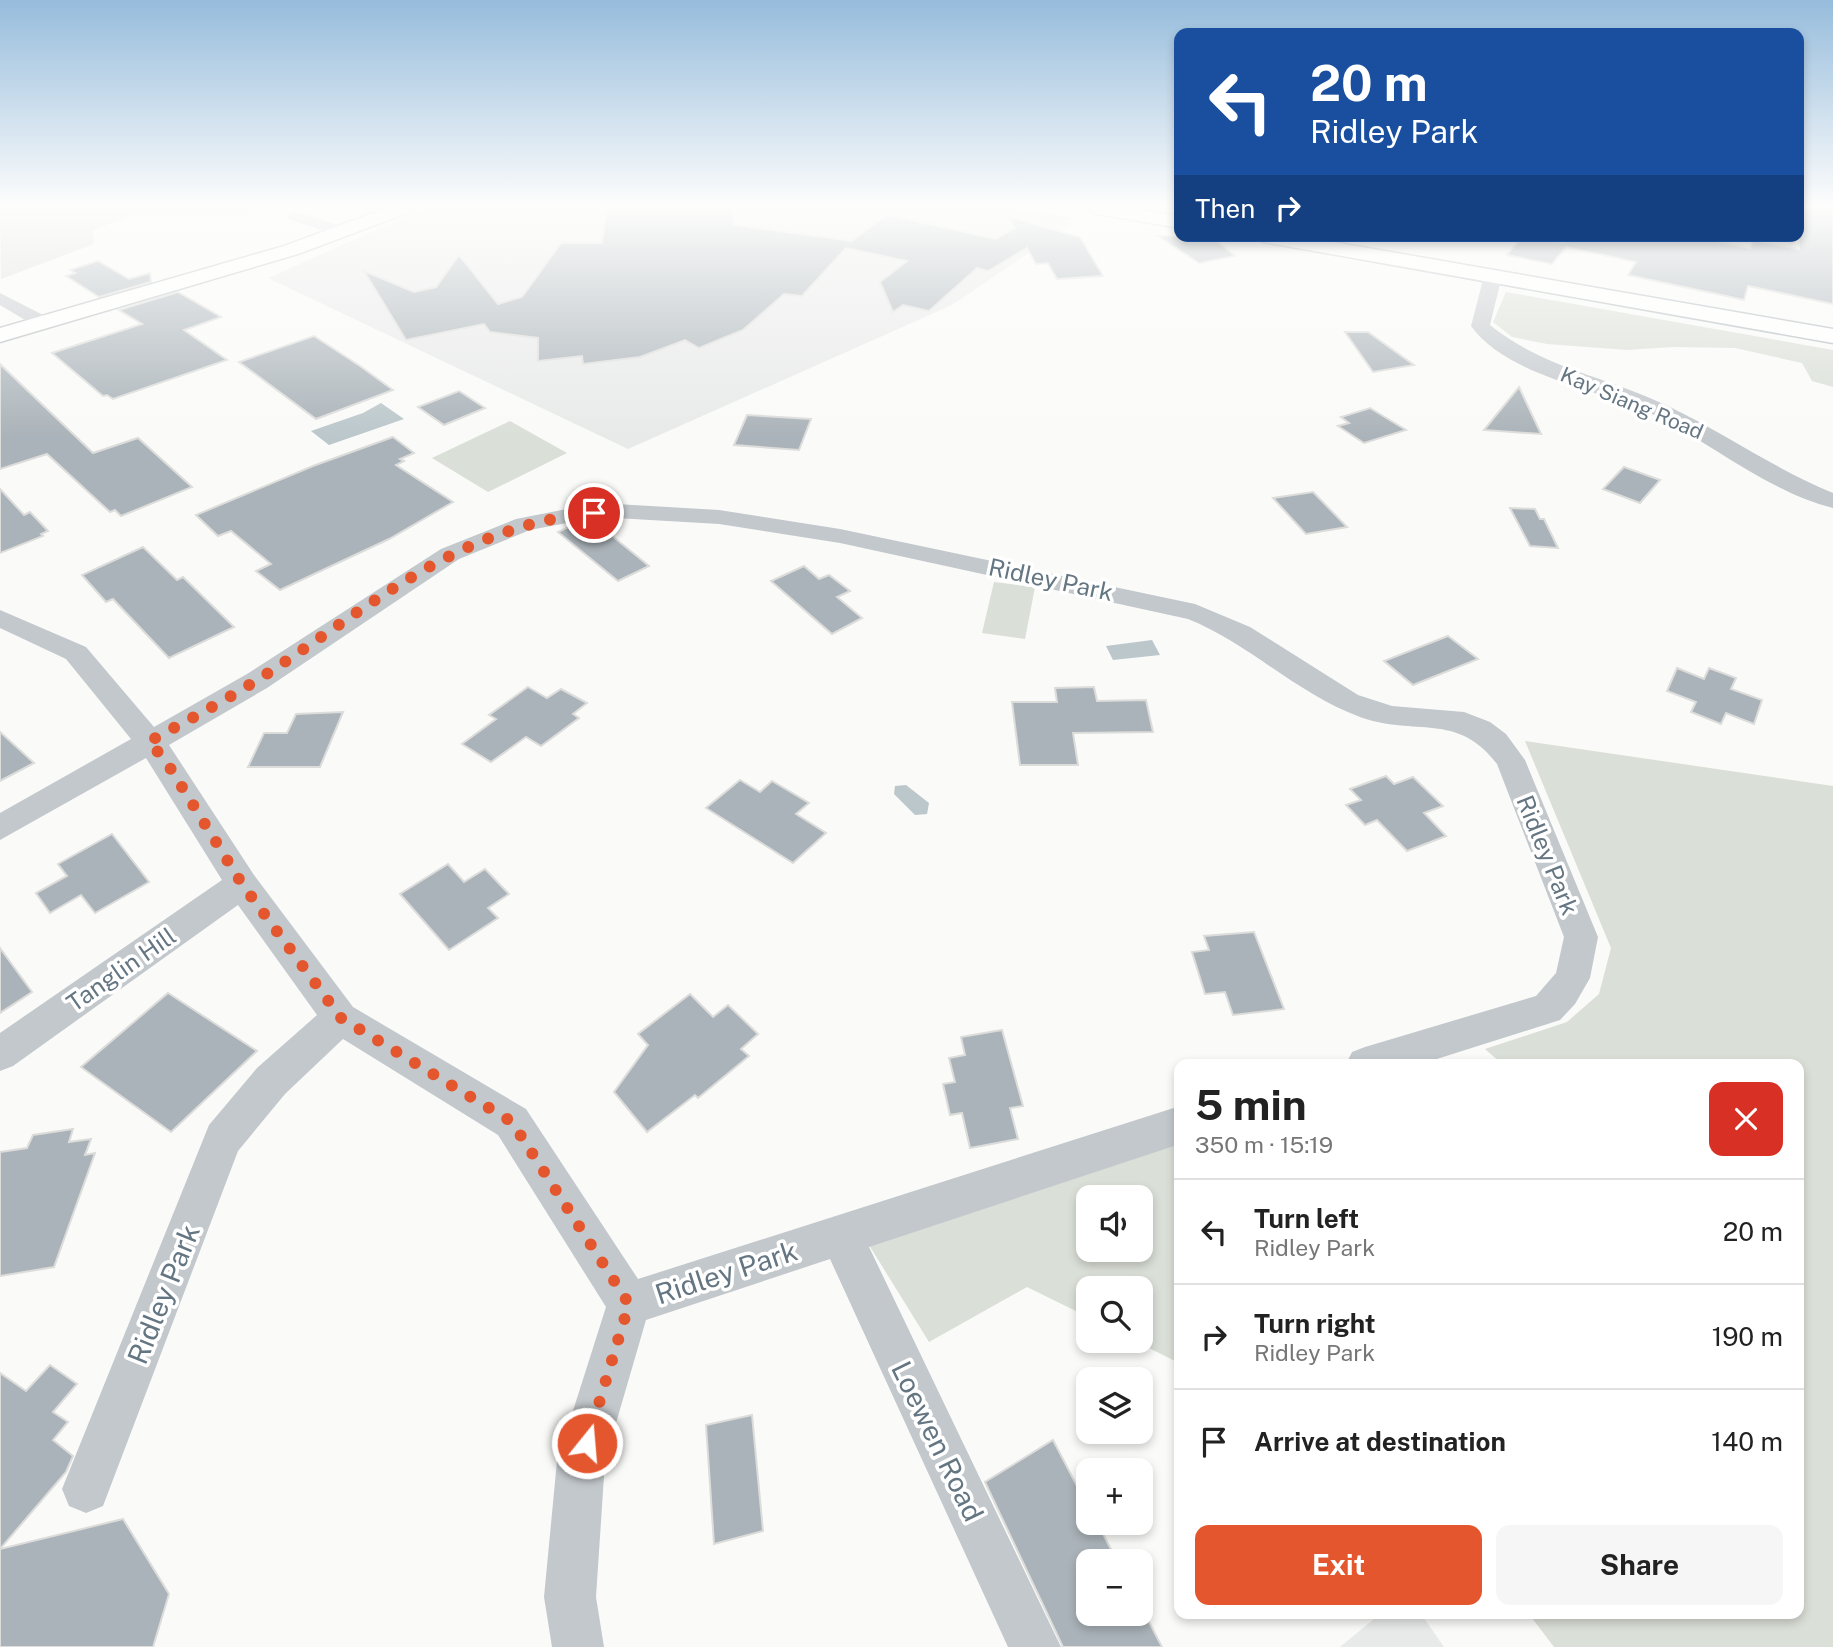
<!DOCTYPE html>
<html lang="en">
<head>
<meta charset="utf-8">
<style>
	:root { --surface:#fff; --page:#f6f6f6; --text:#222; --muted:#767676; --line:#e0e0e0; --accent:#e4572e }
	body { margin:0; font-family:"Public Sans",sans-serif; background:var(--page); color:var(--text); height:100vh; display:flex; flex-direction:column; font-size:26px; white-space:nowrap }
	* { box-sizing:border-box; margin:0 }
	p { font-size:23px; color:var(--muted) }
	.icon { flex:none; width:38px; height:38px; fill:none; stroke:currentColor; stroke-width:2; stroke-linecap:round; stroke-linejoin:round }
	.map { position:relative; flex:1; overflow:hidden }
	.sheet { position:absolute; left:1174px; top:1059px; width:630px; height:560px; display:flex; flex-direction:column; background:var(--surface); border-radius:14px; box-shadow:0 4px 10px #0003 }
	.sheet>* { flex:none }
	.hud { position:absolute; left:1174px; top:28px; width:630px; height:214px; border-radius:14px; box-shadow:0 4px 10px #0003; background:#1a4fa0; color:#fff; overflow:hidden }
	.controls { position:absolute; left:1076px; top:1185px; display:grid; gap:14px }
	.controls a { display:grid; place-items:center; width:77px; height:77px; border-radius:14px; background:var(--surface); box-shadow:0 4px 10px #0003; font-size:35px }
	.pin { position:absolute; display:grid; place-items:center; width:60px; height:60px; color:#fff; margin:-30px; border:4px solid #fff; border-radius:50%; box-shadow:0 2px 7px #0007 }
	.me { position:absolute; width:77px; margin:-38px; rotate:17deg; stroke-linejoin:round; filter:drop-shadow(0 0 5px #0008) }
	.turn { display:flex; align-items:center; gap:24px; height:147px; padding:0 21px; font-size:32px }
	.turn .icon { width:91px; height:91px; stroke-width:2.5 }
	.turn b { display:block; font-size:49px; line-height:60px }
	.then { display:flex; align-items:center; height:66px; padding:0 21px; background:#0003; gap:14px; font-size:26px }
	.round { display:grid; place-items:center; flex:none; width:74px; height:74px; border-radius:14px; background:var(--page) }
	.summary { display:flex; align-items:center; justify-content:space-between; height:119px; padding:0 21px }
	h1 { font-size:42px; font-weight:700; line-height:52px }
	.action { display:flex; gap:14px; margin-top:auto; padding:14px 21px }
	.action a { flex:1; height:80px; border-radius:14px; background:var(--accent); color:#fff; font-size:28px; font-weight:700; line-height:80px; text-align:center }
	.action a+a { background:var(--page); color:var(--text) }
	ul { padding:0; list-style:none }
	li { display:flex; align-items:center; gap:21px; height:105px; padding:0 21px; border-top:2px solid var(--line) }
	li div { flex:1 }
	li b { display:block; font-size:26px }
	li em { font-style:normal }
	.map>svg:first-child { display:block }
	.built { fill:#e8e9e9 }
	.green { fill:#dadfd7; fill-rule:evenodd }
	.water { fill:#bbc7cb }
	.building { fill:#aab3b9; stroke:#dcdcda; stroke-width:2 }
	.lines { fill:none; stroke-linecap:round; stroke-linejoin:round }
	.secondary-casing { stroke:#b3babf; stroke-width:3 }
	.primary-casing { stroke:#b5babe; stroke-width:3 }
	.street { fill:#c3c8cc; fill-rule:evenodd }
	.secondary { fill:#fff; fill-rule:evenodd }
	.primary { fill:#fff; fill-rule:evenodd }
	.route { stroke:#e4572e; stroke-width:12; stroke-dasharray:0 21.6 }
	.labels { text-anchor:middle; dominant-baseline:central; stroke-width:7; stroke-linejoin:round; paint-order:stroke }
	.far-street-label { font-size:21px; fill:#657683; stroke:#fff }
	.street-label { font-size:24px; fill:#657683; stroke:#fff }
	.near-street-label { font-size:28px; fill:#657683; stroke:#fff }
</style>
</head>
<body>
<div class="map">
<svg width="1833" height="1647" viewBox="0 0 1833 1647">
	<rect width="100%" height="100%" fill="#fafaf8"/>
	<g class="built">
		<polygon points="426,208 985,208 1073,223 952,305 628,449 268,278"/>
		<polygon points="1380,1614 1421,1614 1444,1647 1340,1647"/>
	</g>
	<g class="green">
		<polygon points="0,208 255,208 246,215 133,215 93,230 94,244 1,279"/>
		<polygon points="975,208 1015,208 1071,217 1062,223"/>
		<polygon points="1506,292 1833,350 1833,387 1812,381 1802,363 1735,348 1673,347 1627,350 1547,344 1512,337 1493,322"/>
		<polygon points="510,421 567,453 488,492 432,458"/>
		<polygon points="994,582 1035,587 1025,639 982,633"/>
		<polygon points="1525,741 1833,786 1833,1647 1554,1647 1529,1614 1799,1614 1799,1064 1502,1064 1485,1049 1567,1022 1599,994 1611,948"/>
		<path d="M1179 1141V1363L1135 1341 1141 1340V1288H1088V1317L1027 1287 929 1342 869 1245ZM1088 1197H1141V1250H1088Z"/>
	</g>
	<g class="water">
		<polygon points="381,403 404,419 329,445 311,431 363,413"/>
		<polygon points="1152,640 1160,655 1113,660 1106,646"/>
		<polygon points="906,785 929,803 927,814 915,815 894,794 895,786"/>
	</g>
	<g class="building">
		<polygon points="607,208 733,208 734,225 852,241 887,215 996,239 1015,228 1009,217 1080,237 1103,276 1057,279 1048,263 1036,264 1027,248 988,271 977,268 929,311 903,305 893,312 880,282 907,261 846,248 802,296 784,294 743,330 699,348 685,340 640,357 583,364 582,356 538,361 538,338 490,332 484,324 406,340 364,271 414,292 436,287 459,255 498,304 522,297 561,243 602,243"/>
		<polygon points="1799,208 1833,208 1833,304 1748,286 1744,300 1726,296 1628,275 1636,262 1566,247 1552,264 1507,255 1522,236 1565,242 1565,236 1692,236 1750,248 1753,240 1799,249"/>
		<polygon points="1158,236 1211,236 1235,256 1199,263"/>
		<polygon points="98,261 129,279 150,273 151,282 99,297 66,276 75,273 70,270"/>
		<polygon points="178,292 221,317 184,330 227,360 113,399 107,395 103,396 52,353 142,324 119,310"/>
		<polygon points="1345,332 1368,332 1414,365 1373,372"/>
		<polygon points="314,336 360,366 393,390 316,419 239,362"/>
		<polygon points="0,364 93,453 138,438 192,487 121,516 115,510 110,512 47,454 0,469"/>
		<polygon points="1519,387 1541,434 1484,430"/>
		<polygon points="459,391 485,408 444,425 418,407"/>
		<polygon points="1370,408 1406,430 1364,443 1338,426 1349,423 1341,417"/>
		<polygon points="747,415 811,419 799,450 734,445"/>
		<polygon points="393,437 414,453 400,459 404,461 396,465 453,502 389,539 280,590 256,571 271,564 231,531 218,536 196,515 313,466"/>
		<polygon points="1624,467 1660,480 1640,503 1603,489"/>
		<polygon points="0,489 24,515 30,512 48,531 41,534 43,536 0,553"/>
		<polygon points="1313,492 1347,527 1306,534 1273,498"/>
		<polygon points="1510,508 1535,509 1540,519 1544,519 1558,548 1530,546"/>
		<polygon points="595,523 611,535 649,566 618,581 558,532 575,524"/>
		<polygon points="143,547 177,580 183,577 234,627 169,658 113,599 106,602 82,575"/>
		<polygon points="804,566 819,579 829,575 850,591 837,597 862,618 832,634 771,581"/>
		<polygon points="1448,636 1478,659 1413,685 1384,661"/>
		<polygon points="1677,668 1704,679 1709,668 1736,678 1731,689 1762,700 1754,724 1726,713 1721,724 1691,712 1696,702 1667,691"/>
		<polygon points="528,687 547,698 561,689 587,703 573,714 579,718 541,746 526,737 491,762 462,744 496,719 489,715"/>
		<polygon points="1094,687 1097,701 1146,700 1153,732 1073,733 1078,765 1020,765 1012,702 1057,702 1055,688"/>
		<polygon points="343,712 320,767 248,767 264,733 287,733 296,714"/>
		<polygon points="0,732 34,763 0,781"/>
		<polygon points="1386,776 1394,784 1413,777 1443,806 1424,813 1446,836 1407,851 1377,820 1365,825 1346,805 1361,800 1350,789"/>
		<polygon points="740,780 760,792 772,781 809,803 796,814 826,833 793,863 706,808"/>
		<polygon points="112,834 149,882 95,913 81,895 50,913 36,893 67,876 58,864"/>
		<polygon points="448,864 464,882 485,869 509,894 488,908 498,918 449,950 400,894"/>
		<polygon points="1254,932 1284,1009 1233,1015 1225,992 1205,994 1192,952 1209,950 1204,936"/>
		<polygon points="0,948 32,992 0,1013"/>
		<polygon points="168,993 257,1051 171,1132 81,1067"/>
		<polygon points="690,994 713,1017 728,1005 758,1034 741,1049 749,1056 698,1098 695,1095 647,1132 614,1092 648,1045 638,1034"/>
		<polygon points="1002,1030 1023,1106 1010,1108 1018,1139 970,1148 962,1113 950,1115 943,1084 955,1082 949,1058 965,1055 961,1037"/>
		<polygon points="73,1129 69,1142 91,1139 85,1155 95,1153 54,1267 0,1276 0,1152 27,1148 33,1135"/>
		<polygon points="50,1365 77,1384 53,1412 68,1422 53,1440 73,1456 66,1472 0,1549 0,1373 26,1391"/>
		<polygon points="752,1415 763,1531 714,1544 706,1425"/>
		<polygon points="1053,1440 1088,1507 1088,1522 1097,1522 1117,1561 1088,1561 1088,1614 1145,1614 1162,1647 1063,1647 985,1482"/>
		<polygon points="123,1519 169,1594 153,1647 0,1647 0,1549"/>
	</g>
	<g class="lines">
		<g class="secondary-casing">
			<g id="secondary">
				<polygon points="1088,208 1128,208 1180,216 1180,228 1097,214"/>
				<polygon points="1253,236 1299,236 1833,329 1833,343 1263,242"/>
			</g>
		</g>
		<g class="primary-casing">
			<polygon id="primary" points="387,208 412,208 410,212 298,254 0,342 0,328 284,246"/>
		</g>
		<g class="street">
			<polygon points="294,211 350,229 352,232 344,237 288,219 286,216"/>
			<path d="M1493 271 1502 276 1490 325C1543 368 1608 377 1668 406 1724 433 1775 469 1833 493V508C1768 492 1712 443 1652 414 1598 389 1507 376 1471 326L1484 276Z"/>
			<polygon points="0,293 49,318 51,322 49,326 35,326 0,305"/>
			<path d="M616 504 719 510 840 529 1195 604 1250 627 1358 695 1392 706 1464 712 1490 722 1506 734 1525 760 1598 937 1590 978 1575 1004 1560 1020 1421 1064H1346L1352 1052 1365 1047 1536 996 1556 973 1564 937 1497 764C1457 711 1415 737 1360 717 1297 694 1250 644 1188 619L840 543 719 524 616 518 572 522 530 530 459 559 267 688 169 745 254 875 353 1007 526 1109 638 1279 1180 1106V1144L869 1247 1061 1647H1008L830 1259 646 1320 605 1461 596 1597 604 1647H552L544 1597 557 1461 606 1307 498 1135 343 1039 285 1094 238 1151 103 1506 86 1513 69 1506 62 1489 209 1125 257 1068 317 1015 238 905 13 1066 0 1071V1033L222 880 146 758 0 840V813L131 739 66 659 0 628V610L86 647 154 727 247 674 441 549 516 519 572 508Z"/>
		</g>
		<use href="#secondary" class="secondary"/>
		<use href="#primary" class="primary"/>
	</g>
	<linearGradient id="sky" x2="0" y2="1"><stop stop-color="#96bcdc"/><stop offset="0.47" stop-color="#fdfdfc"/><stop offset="1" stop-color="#fdfdfc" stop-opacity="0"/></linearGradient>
	<rect width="1833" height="438" fill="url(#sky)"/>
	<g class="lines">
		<path class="route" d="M587 1443 629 1304 512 1122 341 1018 242 884 164 758 148 742C192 718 236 695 277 667 381 598 465 525 594 513"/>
	</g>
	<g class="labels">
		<g class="far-street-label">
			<text transform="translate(1632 403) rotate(23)">Kay Siang Road</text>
		</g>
		<g class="street-label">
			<text transform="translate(1051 579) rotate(12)">Ridley Park</text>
			<text transform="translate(1548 855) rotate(68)">Ridley Park</text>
			<text transform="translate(121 969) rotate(-35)">Tanglin Hill</text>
		</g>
		<g class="near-street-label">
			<text transform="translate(726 1272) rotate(-18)">Ridley Park</text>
			<text transform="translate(163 1294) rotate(-68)">Ridley Park</text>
			<text transform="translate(938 1441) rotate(64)">Loewen Road</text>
		</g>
	</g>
</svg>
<div class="controls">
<a><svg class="icon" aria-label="sound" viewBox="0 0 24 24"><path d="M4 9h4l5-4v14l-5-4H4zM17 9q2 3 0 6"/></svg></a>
<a><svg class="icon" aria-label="search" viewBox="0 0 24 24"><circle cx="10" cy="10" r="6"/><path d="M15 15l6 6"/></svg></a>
<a><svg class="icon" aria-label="layers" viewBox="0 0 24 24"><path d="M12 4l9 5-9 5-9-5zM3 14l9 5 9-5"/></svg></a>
<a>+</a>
<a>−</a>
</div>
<div class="pin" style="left:594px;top:513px;background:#d93025"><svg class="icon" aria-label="arrive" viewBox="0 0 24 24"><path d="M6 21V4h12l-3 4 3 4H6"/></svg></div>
<svg class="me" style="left:587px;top:1443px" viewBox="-20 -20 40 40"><circle r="17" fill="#e4572e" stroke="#fff" stroke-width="3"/><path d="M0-11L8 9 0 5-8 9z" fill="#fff"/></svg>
<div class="hud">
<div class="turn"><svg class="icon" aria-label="left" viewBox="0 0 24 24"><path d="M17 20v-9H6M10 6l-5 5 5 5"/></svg><div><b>20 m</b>Ridley Park</div></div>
<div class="then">Then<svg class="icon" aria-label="right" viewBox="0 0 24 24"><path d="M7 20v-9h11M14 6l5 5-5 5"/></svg></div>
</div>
<section class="sheet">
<div class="summary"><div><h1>5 min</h1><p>350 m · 15:19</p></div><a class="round" style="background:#d93025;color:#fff"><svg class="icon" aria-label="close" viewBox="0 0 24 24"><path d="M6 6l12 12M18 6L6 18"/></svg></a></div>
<ul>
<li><svg class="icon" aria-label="left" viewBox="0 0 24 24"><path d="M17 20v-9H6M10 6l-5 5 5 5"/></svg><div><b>Turn left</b><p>Ridley Park</p></div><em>20 m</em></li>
<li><svg class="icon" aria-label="right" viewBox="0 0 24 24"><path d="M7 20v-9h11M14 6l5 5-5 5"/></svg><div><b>Turn right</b><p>Ridley Park</p></div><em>190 m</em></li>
<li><svg class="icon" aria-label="arrive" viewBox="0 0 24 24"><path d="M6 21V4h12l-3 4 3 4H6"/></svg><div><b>Arrive at destination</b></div><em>140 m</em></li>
</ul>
<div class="action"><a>Exit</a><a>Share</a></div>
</section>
</div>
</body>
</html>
